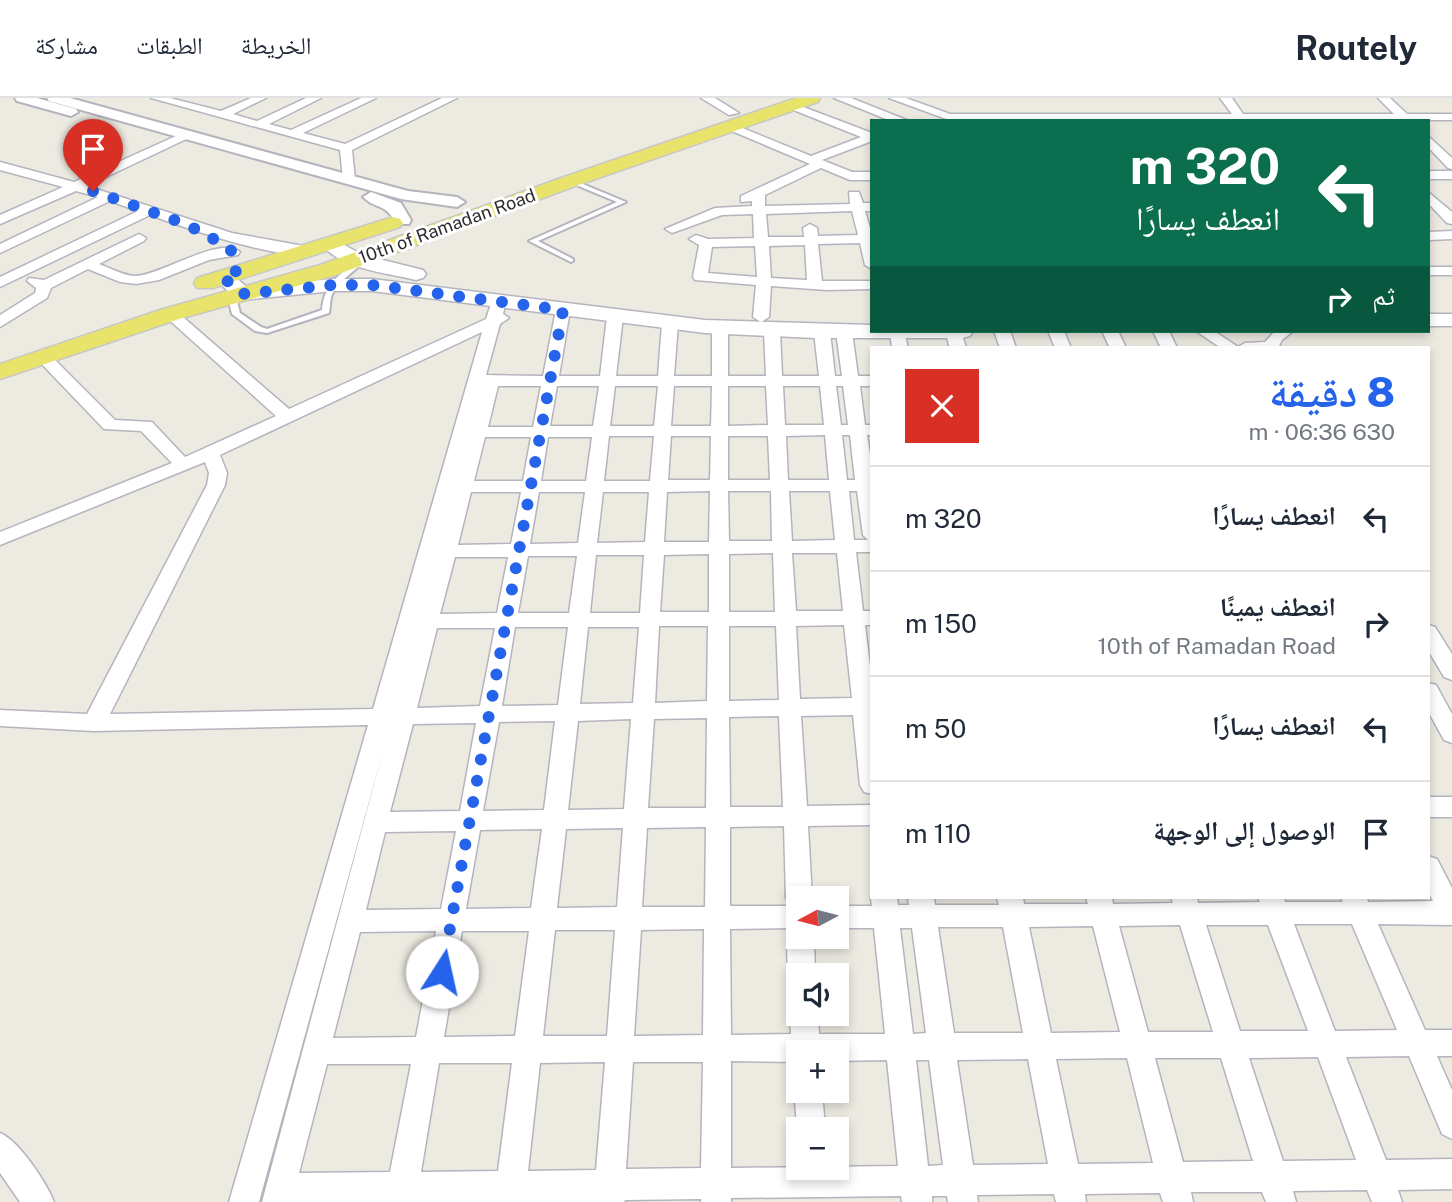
<!DOCTYPE html>
<html lang="ar">
<head>
<meta charset="utf-8">
<style>
	:root { --surface:#fff; --page:#f6f6f7; --text:#1f2937; --muted:#747a83; --line:#e0e1e3; --accent:#2563eb }
	body { margin:0; font-family:"Public Sans","Noto Naskh Arabic",sans-serif; background:var(--page); color:var(--text); direction:rtl; height:100vh; display:flex; flex-direction:column; font-size:26px; white-space:nowrap }
	* { box-sizing:border-box; margin:0 }
	p { font-size:23px; color:var(--muted) }
	.icon { flex:none; width:38px; height:38px; fill:none; stroke:currentColor; stroke-width:2; stroke-linecap:round; stroke-linejoin:round }
	.map { position:relative; flex:1; overflow:hidden; direction:ltr }
	.details { position:absolute; left:870px; top:248px; width:560px; height:553px; display:flex; flex-direction:column; background:var(--surface); border-radius:0px; box-shadow:0 4px 10px #0003; direction:rtl }
	.details>* { flex:none }
	.banner { position:absolute; left:870px; top:21px; width:560px; height:214px; border-radius:0px; box-shadow:0 4px 10px #0003; direction:rtl; background:#0b6e4f; color:#fff; overflow:hidden }
	.needle { width:46px; rotate:263deg }
	.fabs { position:absolute; left:786px; top:788px; display:grid; gap:14px }
	.fabs a { display:grid; place-items:center; width:63px; height:63px; border-radius:0px; background:var(--surface); box-shadow:0 4px 10px #0003; font-size:35px }
	.pin { position:absolute; display:grid; place-items:center; width:60px; height:60px; color:#fff; margin:-72px -30px; border-radius:50% 50% 50% 0; rotate:-45deg; box-shadow:0 0 7px #0007 }
	.pin .icon { rotate:45deg }
	.me { position:absolute; width:77px; margin:-38px; rotate:10deg; stroke-linejoin:round; filter:drop-shadow(0 0 5px #0008) }
	.turn { display:flex; align-items:center; gap:24px; height:147px; padding:0 35px; font-size:32px }
	.turn .icon { width:91px; height:91px; stroke-width:2.5 }
	.turn b { display:block; font-size:49px; line-height:60px }
	.then { display:flex; align-items:center; height:66px; padding:0 35px; background:#0003; gap:14px; font-size:26px }
	.round { display:grid; place-items:center; flex:none; width:74px; height:74px; border-radius:0px; background:var(--page) }
	.summary { display:flex; align-items:center; justify-content:space-between; height:119px; padding:0 35px }
	h1 { font-size:42px; font-weight:800; line-height:52px; color:var(--accent) }
	ul { padding:0; list-style:none }
	li { display:flex; align-items:center; gap:21px; height:105px; padding:0 35px; border-top:2px solid var(--line) }
	li div { flex:1 }
	li b { display:block; font-size:26px }
	li em { font-style:normal }
	header { display:flex; align-items:center; gap:42px; box-sizing:border-box; height:98px; padding:0 35px; background:var(--surface); border-bottom:2px solid var(--line) }
	header strong { font-size:33px }
	nav { display:flex; gap:38px; margin-inline-start:auto; font-size:24px }
	.map>svg:first-child { display:block }
	.lines { fill:none; stroke-linecap:round; stroke-linejoin:round }
	.service-casing { stroke:#b4b4bf; stroke-width:4 }
	.minor-casing { stroke:#b4b4bf; stroke-width:3 }
	.tertiary-casing { stroke:#b4b4bf; stroke-width:4 }
	.secondary-casing { stroke:#b4b4bf; stroke-width:3 }
	.primary-casing { stroke:#c8c8c8; stroke-width:3 }
	.service { fill:#fff; fill-rule:evenodd }
	.minor { fill:#fff; fill-rule:evenodd }
	.tertiary { fill:#fff; fill-rule:evenodd }
	.secondary { fill:#fff; fill-rule:evenodd }
	.primary { fill:#e7e36b; fill-rule:evenodd }
	.route { stroke:#2563eb; stroke-width:12; stroke-dasharray:0 21.6 }
	.labels { text-anchor:middle; dominant-baseline:central; stroke-width:6; stroke-linejoin:round; paint-order:stroke }
	.far-street-label { font-size:18px; fill:#2d2d2d; stroke:#fff }
</style>
</head>
<body>
<header>
<strong>Routely</strong>
<nav><a>الخريطة</a><a>الطبقات</a><a>مشاركة</a></nav>
</header>
<div class="map">
<svg width="1452" height="1104" viewBox="0 0 1452 1104">
	<rect width="100%" height="100%" fill="#edeae1"/>
	<g class="lines">
		<g class="service-casing">
			<g id="service">
				<polygon points="569,82 573,82 626,104 538,143 573,161 573,163 571,164 529,143 617,104 569,84"/>
				<path d="M359 162 365 163 336 188 331 199 329 215 267 235 255 233 232 216 228 199 232 197 236 199 240 215 261 229 267 231 322 212C324 185 340 177 359 162Z"/>
			</g>
		</g>
		<g class="minor-casing">
			<g id="minor">
				<polygon points="151,0 170,0 221,13 251,0 266,0 233,16 257,23 306,0 321,0 269,26 291,32 361,0 376,0 303,35 345,46 442,0 457,0 352,52 355,81 349,85 343,81 340,52"/>
				<polygon points="701,0 715,0 739,15 729,17"/>
				<polygon points="834,0 851,0 909,23 891,23"/>
				<polygon points="889,0 906,0 950,16 1232,16 1220,0 1232,0 1243,16 1394,16 1378,0 1390,0 1407,16 1452,16 1452,22 949,22"/>
				<path d="M790 4 872 35V43L822 62 852 74H872V82H850L821 70 765 97V108L850 106 849 94H859L863 105H872V113H865L872 137V171L865 167 860 145 818 146 822 183H872V191L827 192 771 188 769 219 761 224 753 219 756 187 695 182 693 179 699 147 689 141 696 137 708 141 754 140 753 116 722 117 672 135 665 131 715 110 752 108V103L741 104V98L810 66 727 31V27H735L811 58 861 39 786 9V5ZM852 113 858 137 818 138 817 130 810 126 803 130 804 139H768L766 116ZM805 147 807 182 771 180 769 148ZM755 148 757 179 708 175 712 149Z"/>
				<path d="M187 33 197 36 87 88 232 135 315 150V156C281 163 185 130 150 117L0 189V179L138 113 110 103 0 155V146L98 99 76 93 0 126V117L63 89 0 72V64L74 84Z"/>
				<polygon points="1428,38 1452,60 1452,71 1448,70 1428,49"/>
				<rect x="1428" y="73" width="24" height="8"/>
				<polygon points="1428,94 1452,114 1452,126 1447,125 1428,105"/>
				<polygon points="1452,133 1452,141 1428,142 1428,134"/>
				<path d="M139 136 146 140 144 143 99 166C110 170 124 178 136 178 161 177 221 137 240 154L238 157 209 162 159 182 136 186 120 184 88 171 51 190 47 200 0 229V217L35 195 36 190 27 183 29 180 44 182Z"/>
				<rect x="1428" y="169" width="24" height="8"/>
				<path d="M499 199 506 203 503 216 509 220 500 226 486 277 543 278 556 212 563 208 570 212 559 278H600L607 219 615 214 623 219 616 278H658L662 226 670 221 678 226 674 278H712V230L720 225 728 230V278H766L764 233 772 228 780 233 782 278H819L814 234 822 229 830 234 835 278H842L836 234 844 229 852 234 858 278H872V288H860L865 327H872V337H867L872 369V454H856L863 513H872V527H865L872 585V696L864 694 860 687 853 617 801 618 807 708 872 707V727L808 728 812 800H798V838H814L815 877H798V888L793 886C786 871 785 845 792 830L730 831 731 937 791 936 790 915 794 906 798 905V915H818L819 936H885L874 830H836V808H872L871 800H897L898 807H909L908 800H934L935 807H999L997 800H1023L1024 806H1088L1086 800H1112L1113 806 1173 805 1171 800H1197L1198 805 1260 804 1258 800H1284L1285 804H1343L1341 800H1367L1368 804 1433 803 1428 793V758L1437 761 1452 790V827L1378 826 1425 932H1452V958H1437L1452 992V1041L1442 1036 1409 958 1346 959 1386 1062 1452 1061V1091L1398 1092 1402 1104H1372L1367 1092 1293 1093 1296 1104H1266L1262 1094H1191L1193 1104H1163L1160 1095 1085 1096 1086 1104H1056L1054 1096 977 1097 978 1104H948L947 1098H932V1104H902L901 1098 731 1100V1104H701V1101L625 1102 624 1104H262L384 649 259 1104H229L368 627 94 633 0 628V612L87 616 207 387 209 375 205 364 0 447V434L172 365 141 333 104 331 35 259 43 254 49 256 115 322 152 324 185 359 276 318 166 219 163 216 166 213H176L289 311 486 221 492 203ZM482 234 373 611 110 616 225 387 227 375 220 357ZM498 288H541L533 329H488ZM557 288H599L593 328H550ZM615 288H658L654 328H610ZM674 288H712L711 328H671ZM728 288H766L768 327 728 328ZM783 288H820L824 327H785ZM836 288H843L848 327H841ZM825 337 829 382H788L786 338ZM842 337H850L855 382H847ZM609 338H654L650 383H604ZM671 338H711L710 382H668ZM728 338H768L770 382H728ZM485 339H531L523 383H474ZM548 339H592L586 383H541ZM710 393 709 444H664L667 394ZM728 393H771L772 443H729ZM789 393H830L835 442 792 443ZM849 393H857L863 437 868 442H854ZM471 394H521L511 446 458 447ZM539 394H585L578 445 530 446ZM603 394H649L645 444 597 445ZM773 455 775 514H729V456ZM792 455H837L843 513H796ZM709 456V514H660L664 457ZM596 457H644L640 515H590ZM528 458H577L569 515H518ZM455 459H508L497 515 440 516ZM844 527 852 600 800 601 796 528ZM659 528H708L707 603 655 605ZM729 528H776L779 602 729 603ZM515 529H568L558 607 502 608ZM588 529H639L633 605 580 606ZM437 530H495L480 608 417 610ZM779 618 783 709H730L729 619ZM707 620 706 710H648L654 621ZM631 621 624 711 568 712 578 623ZM555 623 544 712 483 713 499 624ZM476 625 460 713 390 714 413 626ZM784 728 786 800 791 808H730V729ZM706 729 705 809H642L647 730ZM623 730 617 809 557 810 566 731ZM542 731 531 810 466 811 480 732ZM456 733 441 811 366 812 385 734ZM1294 826H1352L1397 932 1335 933ZM1180 827 1213 934H1148L1119 828ZM1206 827H1268L1308 933H1240ZM1093 828 1120 934 1051 935 1029 829ZM938 829H1003L1023 935H954ZM900 830H912L926 935 913 936ZM704 831 703 937 634 938 641 832ZM555 832H615L607 938H543ZM436 833 416 939 333 940 360 834ZM462 833H529L515 938 444 939ZM798 954H836V963L887 962 898 1068 731 1070V963L798 964ZM1318 959 1356 1062 1283 1063 1249 960ZM1127 960 1153 1065 1078 1066 1056 961ZM1155 960H1221L1253 1063 1183 1064ZM1028 961 1048 1066 973 1067 957 962ZM916 962H929L943 1067 928 1068ZM605 964 596 1072 528 1073 540 965ZM633 964H703L701 1070 626 1071ZM439 965H512L498 1073 421 1074ZM327 966H411L390 1074 299 1075Z"/>
				<polygon points="890,233 904,233 908,250 892,250"/>
				<polygon points="945,233 961,233 966,250 950,250"/>
				<polygon points="994,233 1010,233 1016,250 1000,250"/>
				<polygon points="1048,233 1064,233 1071,250 1055,250"/>
				<polygon points="1102,233 1118,233 1126,250 1110,250"/>
				<polygon points="1153,233 1169,233 1177,250 1161,250"/>
				<polygon points="1196,233 1214,233 1238,249 1245,245 1265,244 1275,233 1293,233 1282,242 1278,250 1221,250"/>
				<polygon points="1428,527 1435,529 1452,556 1452,582 1444,579 1428,552"/>
				<polygon points="1428,585 1436,587 1452,616 1452,645 1444,642 1428,613"/>
				<rect x="1428" y="699" width="24" height="20"/>
				<polygon points="798,982 798,992 822,992 825,1031 798,1031 798,1038 794,992"/>
				<path d="M0 1035C19 1043 46 1084 54 1104H20L0 1075Z"/>
			</g>
		</g>
		<g class="tertiary-casing">
			<g id="tertiary">
				<polygon points="15,0 37,0 76,11 78,14 71,18 17,3"/>
				<polygon points="47,0 70,0 408,93 457,99 465,104 457,109 401,101 49,3"/>
				<path d="M371 94 401 105 411 122 409 126H397C383 103 378 113 363 99Z"/>
			</g>
		</g>
		<g class="secondary-casing">
			<g id="secondary">
				<path d="M331 140 363 157 423 172 426 176 423 180 416 182C387 175 341 171 321 146L324 142Z"/>
				<polygon points="223,173 230,175 247,189 333,181 372,181 705,222 872,227 872,233 973,233 970,238 962,240 815,240 705,235 372,193 333,193 242,202 235,200 213,179 216,175"/>
				<rect x="1428" y="216" width="24" height="12"/>
			</g>
		</g>
		<g class="primary-casing">
			<g id="primary">
				<polygon points="796,0 820,0 818,4 578,87 336,177 179,221 0,281 0,266 163,211 320,167 564,79"/>
				<polygon points="393,119 400,121 403,125 400,129 213,190 197,190 194,185 197,180"/>
			</g>
		</g>
		<use href="#service" class="service"/>
		<use href="#minor" class="minor"/>
		<use href="#tertiary" class="tertiary"/>
		<use href="#secondary" class="secondary"/>
		<use href="#primary" class="primary"/>
	</g>
	<g class="lines">
		<polyline class="route" points="93,93 188,127 228,149 233,155 236,175 223,179 242,196 333,187 372,187 563,212 442,874"/>
	</g>
	<g class="labels">
		<g class="far-street-label">
			<text transform="translate(447 128) rotate(-20)">10th of Ramadan Road</text>
		</g>
	</g>
</svg>
<div class="fabs">
<a><svg class="needle" viewBox="-14 -14 28 28"><path d="M0-13l5 13h-10z" fill="#e53935"/><path d="M0 13l5-13h-10z" fill="#747a83"/></svg></a>
<a><svg class="icon" aria-label="sound" viewBox="0 0 24 24"><path d="M4 9h4l5-4v14l-5-4H4zM17 9q2 3 0 6"/></svg></a>
<a>+</a>
<a>−</a>
</div>
<div class="pin" style="left:93px;top:93px;background:#d93025"><svg class="icon" aria-label="arrive" viewBox="0 0 24 24"><path d="M6 21V4h12l-3 4 3 4H6"/></svg></div>
<svg class="me" style="left:442px;top:874px" viewBox="-20 -20 40 40"><circle r="19" fill="#fff"/><path d="M0-13L10 11 0 6-10 11z" fill="#2563eb"/></svg>
<div class="banner">
<div class="turn"><svg class="icon" aria-label="left" viewBox="0 0 24 24"><path d="M17 20v-9H6M10 6l-5 5 5 5"/></svg><div><b>320 m</b>انعطف يسارًا</div></div>
<div class="then">ثم<svg class="icon" aria-label="right" viewBox="0 0 24 24"><path d="M7 20v-9h11M14 6l5 5-5 5"/></svg></div>
</div>
<section class="details">
<div class="summary"><div><h1>8 دقيقة</h1><p>630 m · 06:36</p></div><a class="round" style="background:#d93025;color:#fff"><svg class="icon" aria-label="close" viewBox="0 0 24 24"><path d="M6 6l12 12M18 6L6 18"/></svg></a></div>
<ul>
<li><svg class="icon" aria-label="left" viewBox="0 0 24 24"><path d="M17 20v-9H6M10 6l-5 5 5 5"/></svg><div><b>انعطف يسارًا</b></div><em>320 m</em></li>
<li><svg class="icon" aria-label="right" viewBox="0 0 24 24"><path d="M7 20v-9h11M14 6l5 5-5 5"/></svg><div><b>انعطف يمينًا</b><p>10th of Ramadan Road</p></div><em>150 m</em></li>
<li><svg class="icon" aria-label="left" viewBox="0 0 24 24"><path d="M17 20v-9H6M10 6l-5 5 5 5"/></svg><div><b>انعطف يسارًا</b></div><em>50 m</em></li>
<li><svg class="icon" aria-label="arrive" viewBox="0 0 24 24"><path d="M6 21V4h12l-3 4 3 4H6"/></svg><div><b>الوصول إلى الوجهة</b></div><em>110 m</em></li>
</ul>
</section>
</div>
</body>
</html>
